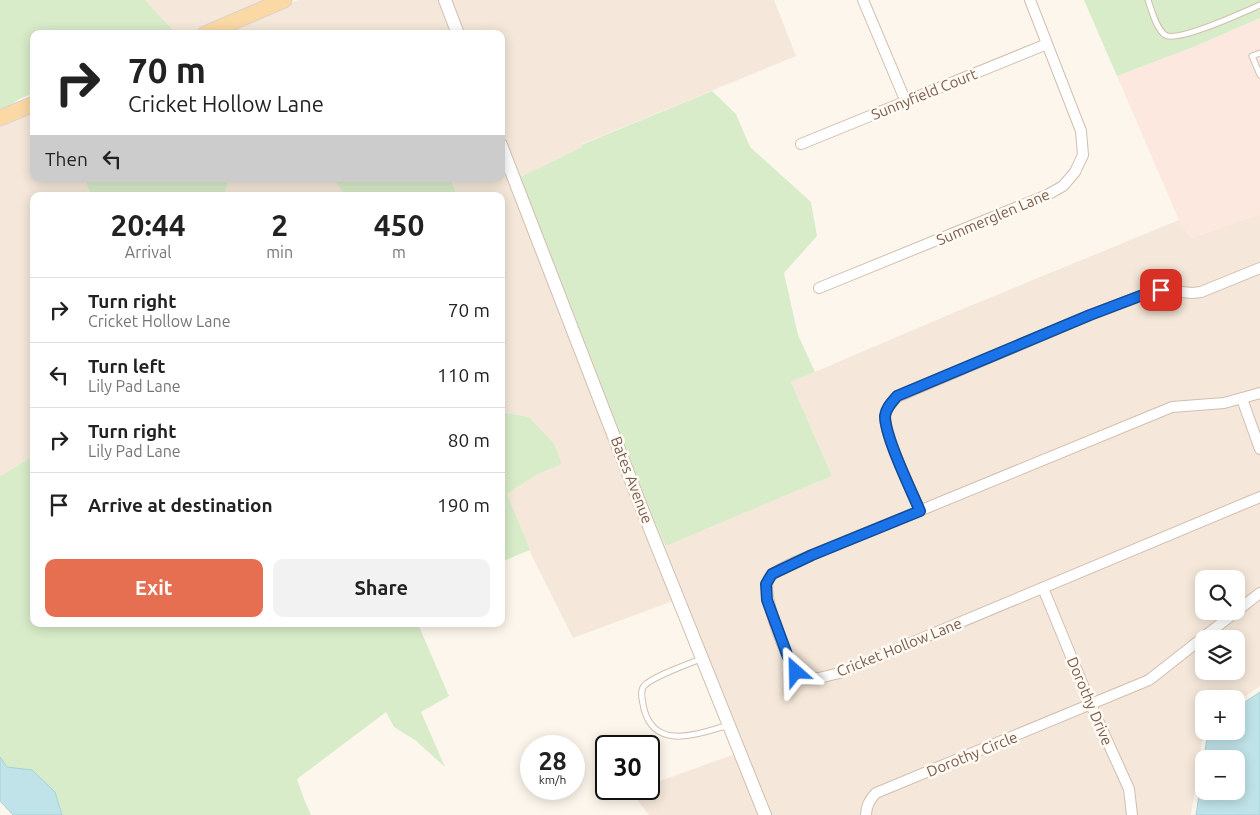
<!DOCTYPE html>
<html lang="en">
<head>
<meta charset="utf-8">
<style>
	:root { --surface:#fff; --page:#f2f2f2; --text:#222; --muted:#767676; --line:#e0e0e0; --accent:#e76f51 }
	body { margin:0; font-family:Ubuntu,sans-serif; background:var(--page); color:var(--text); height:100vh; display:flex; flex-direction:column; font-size:19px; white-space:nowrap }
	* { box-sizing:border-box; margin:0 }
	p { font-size:16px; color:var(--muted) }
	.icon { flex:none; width:28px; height:28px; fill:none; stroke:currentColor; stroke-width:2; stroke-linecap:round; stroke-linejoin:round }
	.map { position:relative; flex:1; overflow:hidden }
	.sheet { position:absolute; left:30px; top:192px; width:475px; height:435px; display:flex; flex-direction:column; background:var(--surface); border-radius:10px; box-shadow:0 2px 12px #0003 }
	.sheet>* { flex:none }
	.hud { position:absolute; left:30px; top:30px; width:475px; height:152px; border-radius:10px; box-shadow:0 2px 12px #0003; background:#fff; color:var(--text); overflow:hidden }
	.controls { position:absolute; left:1195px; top:570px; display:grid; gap:10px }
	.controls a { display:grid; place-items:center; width:50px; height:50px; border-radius:10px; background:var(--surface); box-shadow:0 2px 12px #0003; font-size:25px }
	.speed { position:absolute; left:520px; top:735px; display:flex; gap:10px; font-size:25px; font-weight:700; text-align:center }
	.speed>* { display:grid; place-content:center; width:65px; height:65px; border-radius:50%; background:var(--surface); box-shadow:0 2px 12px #0003; line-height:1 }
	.speed small { font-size:12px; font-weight:400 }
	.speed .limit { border:2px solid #111; border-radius:8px; background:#fff; color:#111 }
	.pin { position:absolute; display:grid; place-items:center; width:42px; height:42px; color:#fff; margin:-21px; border-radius:10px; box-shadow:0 2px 8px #0006 }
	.me { position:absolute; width:55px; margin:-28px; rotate:335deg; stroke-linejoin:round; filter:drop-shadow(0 0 4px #0008) }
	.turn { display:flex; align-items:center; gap:18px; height:105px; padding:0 15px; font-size:22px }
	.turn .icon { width:65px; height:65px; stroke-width:2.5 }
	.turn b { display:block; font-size:35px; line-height:42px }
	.then { display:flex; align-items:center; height:48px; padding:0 15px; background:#0003; gap:10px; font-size:19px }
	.eta { display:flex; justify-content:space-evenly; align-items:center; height:85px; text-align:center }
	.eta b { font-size:30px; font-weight:700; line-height:35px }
	.button { display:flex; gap:10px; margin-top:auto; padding:10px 15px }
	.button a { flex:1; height:58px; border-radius:10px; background:var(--accent); color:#fff; font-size:20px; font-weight:700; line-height:58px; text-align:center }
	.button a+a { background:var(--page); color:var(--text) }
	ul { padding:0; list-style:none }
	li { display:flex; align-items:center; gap:15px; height:65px; padding:0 15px; border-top:1px solid var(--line) }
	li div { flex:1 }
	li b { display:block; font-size:19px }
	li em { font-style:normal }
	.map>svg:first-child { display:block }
	.residential { fill:#f5e8da; fill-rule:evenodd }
	.commercial { fill:#fde8e0 }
	.green { fill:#d8ecc9 }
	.water { fill:#bfe3e8; stroke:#a5d3da }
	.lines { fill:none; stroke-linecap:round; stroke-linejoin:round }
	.service-casing { stroke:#d1beb0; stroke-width:7 }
	.minor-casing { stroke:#d1beb0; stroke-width:12 }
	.tertiary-casing { stroke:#d1beb0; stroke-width:14 }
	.primary-casing { stroke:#dad1cd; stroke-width:17 }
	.service { stroke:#fff; stroke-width:5 }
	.minor { stroke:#fff; stroke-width:10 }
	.tertiary { stroke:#fff; stroke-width:12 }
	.primary { stroke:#fbd9a5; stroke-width:15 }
	.route-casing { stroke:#114b97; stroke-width:12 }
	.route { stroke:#1a73e8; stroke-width:9 }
	.labels { text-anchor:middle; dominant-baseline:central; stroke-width:5; stroke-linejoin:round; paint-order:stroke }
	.street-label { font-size:15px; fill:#7a5c4d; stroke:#fffaf3 }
</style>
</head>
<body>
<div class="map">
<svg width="1260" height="815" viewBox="0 0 1260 815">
	<rect width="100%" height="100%" fill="#fdf6ec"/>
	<g class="residential">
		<polygon points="145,0 271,0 191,34 178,34 170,27"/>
		<polygon points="298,0 438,0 451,34 218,34"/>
		<polygon points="451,0 774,0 796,56 582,144 582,147 520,177 501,128 501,34 464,34"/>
		<polygon points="34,110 34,179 85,179 91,196 34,196 34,442 32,457 0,476 0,124"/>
		<polygon points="501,161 673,601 573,638 531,554 507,494 536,475 562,464 529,417 501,412 501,196 457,196 451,179 501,179"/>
		<polygon points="228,179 338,179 336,182 345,196 225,196"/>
		<path d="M1260 214V686L1236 703V699H1204V727L1191 815H772L649 509 666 546 832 476 791 382 960 310 1179 220 1191 238ZM1204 579H1236V611H1204ZM1204 639H1236V671H1204Z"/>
		<polygon points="735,754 759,815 649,815 631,792 639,789 649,789 649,785"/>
	</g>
	<polygon class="commercial" points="1260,18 1260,214 1191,238 1179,220 1117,76 1196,46"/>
	<g class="green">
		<polygon points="0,0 145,0 170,27 178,34 34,34 34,93 19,99 5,109 0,111"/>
		<polygon points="1084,0 1260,0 1260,18 1196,46 1117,76"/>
		<polygon points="712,91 736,114 750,147 811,202 817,236 784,273 798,335 815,372 791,382 832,476 666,546 648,507 520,177 582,147 581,145"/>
		<polygon points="85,179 228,179 225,196 91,196"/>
		<polygon points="338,179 451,179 457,196 345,196 336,182"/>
		<polygon points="501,412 529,417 554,444 562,464 536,475 507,494 530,550 501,562"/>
		<polygon points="34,442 34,624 418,624 449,696 421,712 445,767 415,740 394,727 386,712 297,779 304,799 311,815 62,815 55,792 32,771 7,767 0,757 0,476 32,457"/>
	</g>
	<g class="water">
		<polygon points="1260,692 1260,815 1196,815 1204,762 1204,791 1236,791 1236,759 1204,759 1208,731 1236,731 1236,708"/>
		<polygon points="0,757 7,767 32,770 55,792 62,815 13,815 0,801"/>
	</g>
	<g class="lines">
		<g class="service-casing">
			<g id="service">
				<path d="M1148 0C1152 11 1156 28 1165 35 1177 43 1244 12 1260 5"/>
				<polyline points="1260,53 1252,56 1260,75"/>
				<path d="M703 658C689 664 653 676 644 686 639 692 643 702 644 709 655 752 700 733 729 725"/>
			</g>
		</g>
		<g class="minor-casing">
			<g id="minor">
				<polyline points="863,0 906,102"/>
				<polyline points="801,144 1047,44"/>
				<polyline points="819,288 1047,195 1063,186 1075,172 1083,155 1081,131 1030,0"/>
				<path d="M1260 393 1224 403 1172 407 812 555C801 560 775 569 769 578 760 592 786 659 796 672 799 675 802 677 806 679L819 678 839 673 1260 497"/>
				<polyline points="1242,399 1260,449"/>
				<path d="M920 511C911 489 885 437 885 416 886 408 892 402 897 397L1090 315 1148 293 1161 290 1192 293 1201 292 1260 268"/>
				<polyline points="1043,588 1091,705 1129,789 1132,815"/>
				<path d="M866 815C866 806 870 799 876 793L1149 680 1260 593"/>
			</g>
		</g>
		<g class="tertiary-casing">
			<g id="tertiary">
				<polyline points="445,0 458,34"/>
				<polyline points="501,145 642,509 765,815"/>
			</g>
		</g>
		<g class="primary-casing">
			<g id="primary">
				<polyline points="205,34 284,0"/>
				<polyline points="0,118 34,104"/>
			</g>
		</g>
		<use href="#service" class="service"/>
		<use href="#minor" class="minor"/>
		<use href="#tertiary" class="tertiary"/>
		<use href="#primary" class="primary"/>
	</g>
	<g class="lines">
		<g class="route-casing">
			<path id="route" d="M796 672 788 657 767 600 766 584 772 574 812 555 920 511C911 490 885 437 885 416 886 408 892 402 897 396L1090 315 1148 293 1161 290"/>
		</g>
		<use href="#route" class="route"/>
	</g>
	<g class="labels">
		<g class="street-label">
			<text transform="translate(924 94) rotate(-22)">Sunnyfield Court</text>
			<text transform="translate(993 217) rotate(-23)">Summerglen Lane</text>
			<text transform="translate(632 480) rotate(69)">Bates Avenue</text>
			<text transform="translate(899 647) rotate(-22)">Cricket Hollow Lane</text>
			<text transform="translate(1090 701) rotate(67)">Dorothy Drive</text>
			<text transform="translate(972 754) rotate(-22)">Dorothy Circle</text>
		</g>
	</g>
</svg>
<div class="controls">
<a><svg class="icon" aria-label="search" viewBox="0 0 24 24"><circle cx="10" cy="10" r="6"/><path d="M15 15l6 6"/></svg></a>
<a><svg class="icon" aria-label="layers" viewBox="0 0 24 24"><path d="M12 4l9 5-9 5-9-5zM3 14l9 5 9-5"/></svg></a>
<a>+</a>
<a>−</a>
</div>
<div class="speed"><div>28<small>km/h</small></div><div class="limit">30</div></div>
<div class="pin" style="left:1161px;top:290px;background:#d93025"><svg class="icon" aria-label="arrive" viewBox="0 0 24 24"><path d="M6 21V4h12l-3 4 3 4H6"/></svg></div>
<svg class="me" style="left:796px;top:672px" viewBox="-20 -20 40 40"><path d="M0-17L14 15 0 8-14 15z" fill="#1a73e8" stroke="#fff" stroke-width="4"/></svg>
<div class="hud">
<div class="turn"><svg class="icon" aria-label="right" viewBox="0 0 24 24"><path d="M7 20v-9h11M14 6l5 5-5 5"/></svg><div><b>70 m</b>Cricket Hollow Lane</div></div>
<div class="then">Then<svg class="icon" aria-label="left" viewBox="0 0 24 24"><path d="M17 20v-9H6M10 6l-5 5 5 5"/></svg></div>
</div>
<section class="sheet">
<div class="eta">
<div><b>20:44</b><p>Arrival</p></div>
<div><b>2</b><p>min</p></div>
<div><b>450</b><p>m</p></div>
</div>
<ul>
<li><svg class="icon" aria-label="right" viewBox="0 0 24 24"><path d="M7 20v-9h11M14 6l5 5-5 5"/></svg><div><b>Turn right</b><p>Cricket Hollow Lane</p></div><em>70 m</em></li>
<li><svg class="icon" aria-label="left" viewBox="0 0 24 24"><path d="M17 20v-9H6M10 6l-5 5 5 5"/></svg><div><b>Turn left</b><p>Lily Pad Lane</p></div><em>110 m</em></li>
<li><svg class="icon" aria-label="right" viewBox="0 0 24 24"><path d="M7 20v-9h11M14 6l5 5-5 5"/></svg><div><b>Turn right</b><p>Lily Pad Lane</p></div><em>80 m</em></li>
<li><svg class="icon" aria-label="arrive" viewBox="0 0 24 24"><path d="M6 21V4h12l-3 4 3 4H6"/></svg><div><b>Arrive at destination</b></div><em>190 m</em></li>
</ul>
<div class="button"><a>Exit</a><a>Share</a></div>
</section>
</div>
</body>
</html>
